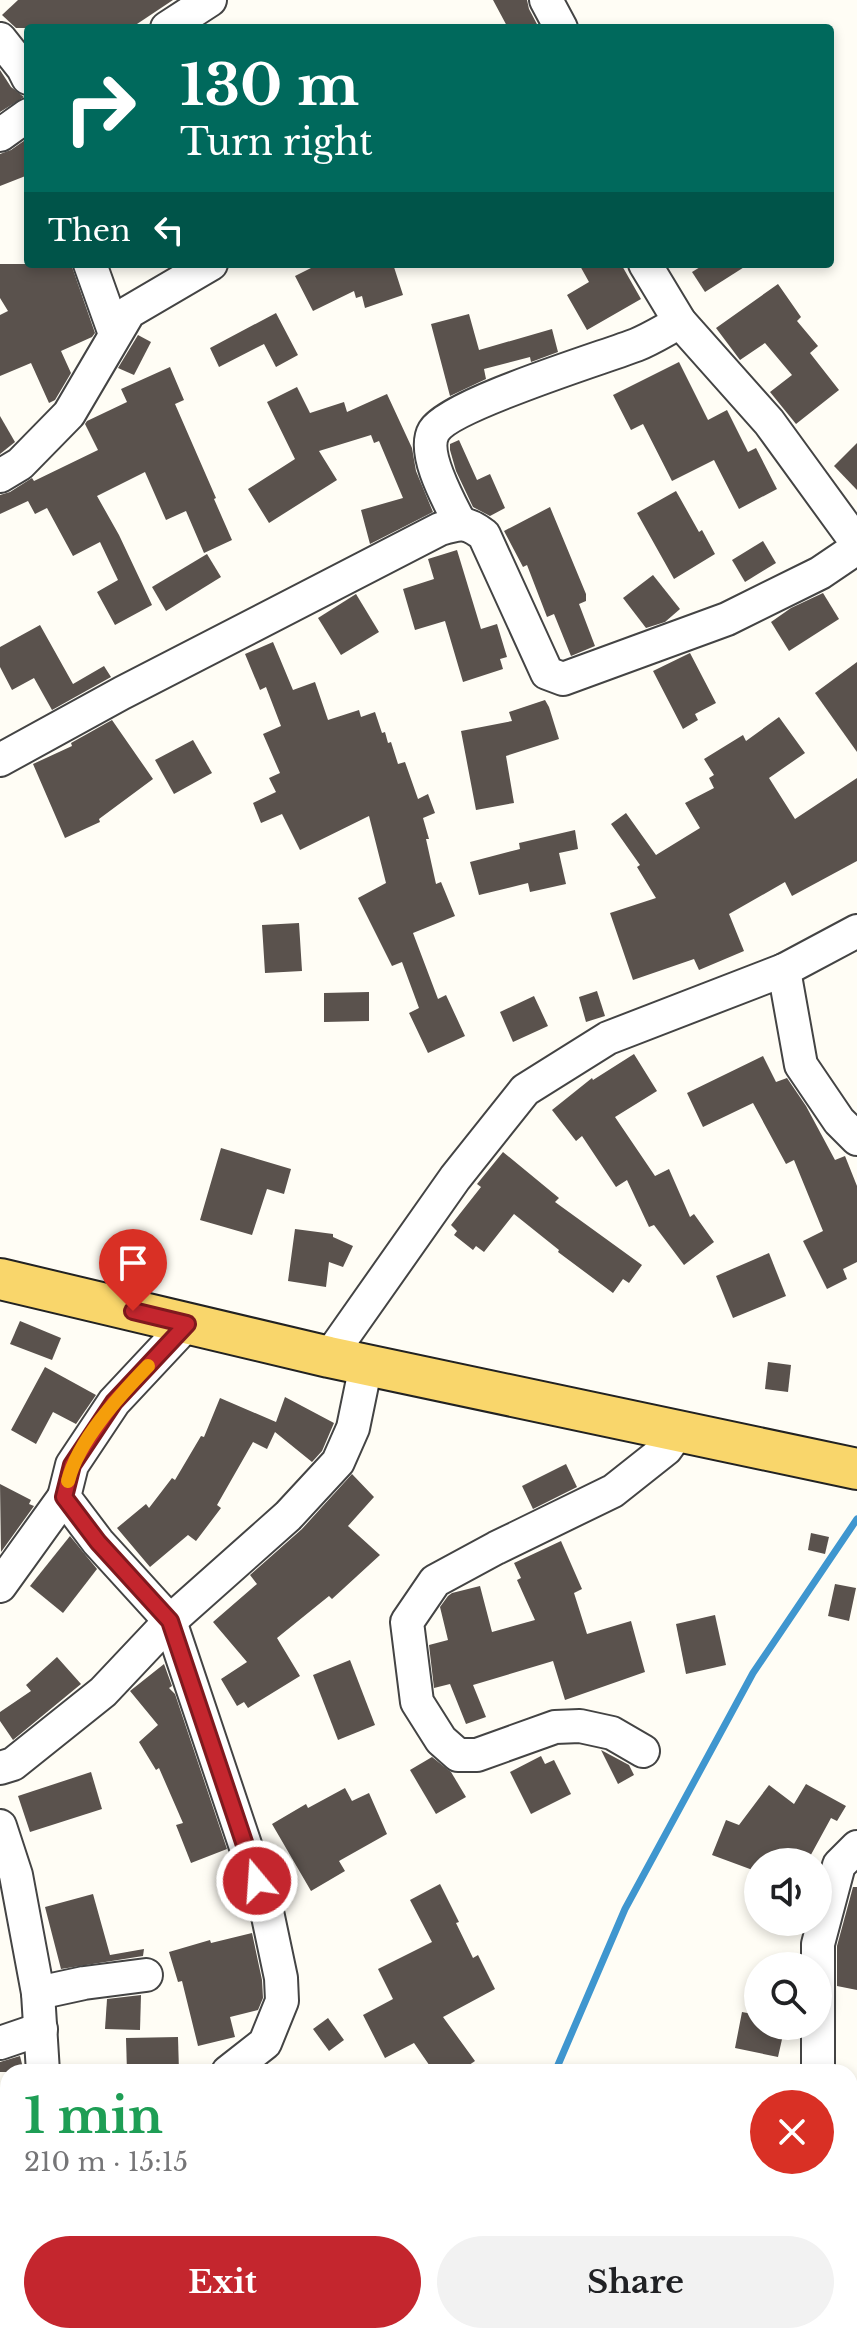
<!DOCTYPE html>
<html lang="en">
<head>
<meta charset="utf-8">
<style>
	:root { --surface:#fff; --page:#f2f2f2; --text:#202124; --muted:#757577; --accent:#c4262e }
	body { margin:0; font-family:"Libre Baskerville",serif; background:var(--page); color:var(--text); height:100vh; display:flex; flex-direction:column; font-size:30px; white-space:nowrap }
	* { box-sizing:border-box; margin:0 }
	p { font-size:26px; color:var(--muted) }
	.icon { flex:none; width:44px; height:44px; fill:none; stroke:currentColor; stroke-width:2; stroke-linecap:round; stroke-linejoin:round }
	.map { position:relative; flex:1; overflow:hidden }
	.details { position:absolute; left:0px; top:2064px; width:858px; height:280px; display:flex; flex-direction:column; background:var(--surface); border-radius:24px 24px 0 0; box-shadow:0 4px 12px #0003 }
	.details>* { flex:none }
	.top-card { position:absolute; left:24px; top:24px; width:810px; height:244px; border-radius:8px; box-shadow:0 4px 12px #0003; background:#00695c; color:#fff; overflow:hidden }
	.fabs { position:absolute; left:744px; top:1848px; display:grid; gap:16px }
	.fabs a { display:grid; place-items:center; width:88px; height:88px; border-radius:50%; background:var(--surface); box-shadow:0 4px 12px #0003; font-size:40px }
	.pin { position:absolute; display:grid; place-items:center; width:68px; height:68px; color:#fff; margin:-82px -34px; border-radius:50% 50% 50% 0; rotate:-45deg; box-shadow:0 0 8px #0007 }
	.pin .icon { rotate:45deg }
	.me { position:absolute; width:88px; margin:-44px; rotate:342deg; stroke-linejoin:round; filter:drop-shadow(0 0 6px #0008) }
	.turn { display:flex; align-items:center; gap:28px; height:168px; padding:0 24px; font-size:36px }
	.turn .icon { width:104px; height:104px; stroke-width:2.5 }
	.turn b { display:block; font-size:56px; line-height:68px }
	.then { display:flex; align-items:center; height:76px; padding:0 24px; background:#0003; gap:16px; font-size:30px }
	.round { display:grid; place-items:center; flex:none; width:84px; height:84px; border-radius:42px; background:var(--page) }
	.headline { display:flex; align-items:center; justify-content:space-between; height:136px; padding:0 24px }
	h1 { font-size:48px; font-weight:700; line-height:60px; color:#1e9e55 }
	.action { display:flex; gap:16px; margin-top:auto; padding:16px 24px }
	.action a { flex:1; height:92px; border-radius:48px; background:var(--accent); color:#fff; font-size:32px; font-weight:700; line-height:92px; text-align:center }
	.action a+a { background:var(--page); color:var(--text) }
	.map>svg:first-child { display:block }
	.lines { fill:none; stroke-linecap:round; stroke-linejoin:round }
	.stream { stroke:#3f96cf; stroke-width:7 }
	.building { fill:#5a524d }
	.minor-casing { stroke:#444; stroke-width:36 }
	.major-casing { stroke:#222; stroke-width:44 }
	.minor { stroke:#fff; stroke-width:32 }
	.major { stroke:#f9d66b; stroke-width:40 }
	.route-casing { stroke:#7f191e; stroke-width:20 }
	.route { stroke:#c4262e; stroke-width:14 }
	.slow { stroke:#f59e0b; stroke-width:14 }
</style>
</head>
<body>
<div class="map">
<svg width="857" height="2344" viewBox="0 0 857 2344">
	<rect width="100%" height="100%" fill="#fffdf5"/>
	<g class="lines">
		<g class="stream">
			<polyline points="555,2072 625,1909 753,1673 857,1519"/>
			<polyline points="393,2344 398,2336"/>
		</g>
	</g>
	<g class="building">
		<polygon points="18,0 173,0 131,28 16,28 2,15"/>
		<polygon points="493,0 527,0 529,9 539,28 508,28"/>
		<polygon points="0,70 11,87 24,97 0,112"/>
		<polygon points="28,138 28,175 0,186 0,154 11,150"/>
		<polygon points="0,264 71,264 95,333 92,337 61,351 71,373 55,400 49,403 31,363 0,376 0,315 8,311 0,298"/>
		<polygon points="319,264 393,264 403,295 365,308 362,296 356,298 354,291 313,311 295,276"/>
		<polygon points="579,264 621,264 641,299 587,330 567,295 589,282"/>
		<polygon points="705,264 749,264 705,292 692,272"/>
		<polygon points="778,284 801,317 797,321 818,346 810,353 839,390 796,424 770,392 792,375 765,343 740,360 716,328"/>
		<polygon points="276,313 298,355 276,367 264,344 219,367 210,348"/>
		<polygon points="469,314 479,350 552,329 558,352 531,362 530,357 484,369 486,379 450,396 431,324"/>
		<polygon points="138,335 151,342 134,375 118,368"/>
		<polygon points="679,362 708,420 727,410 748,452 756,448 777,489 739,509 714,460 672,481 643,424 631,430 613,395"/>
		<polygon points="170,367 184,400 175,404 216,498 214,499 232,540 204,553 186,511 166,520 145,472 97,496 119,535 152,605 115,625 97,592 118,580 100,542 73,556 47,508 35,514 28,501 0,514 0,495 10,492 32,478 34,481 98,450 85,424 87,421 127,402 121,389"/>
		<polygon points="297,387 310,413 344,402 347,412 387,394 412,448 416,471 433,512 370,544 361,510 403,498 379,441 374,443 371,435 319,451 337,480 269,523 248,489 295,459 267,402"/>
		<polygon points="0,416 15,442 0,454"/>
		<polygon points="459,440 477,480 490,474 505,508 490,516 473,507 456,471 450,450 450,444"/>
		<polygon points="857,443 857,490 834,466"/>
		<polygon points="676,491 699,532 702,530 715,554 674,579 637,513"/>
		<polygon points="550,507 586,594 586,601 579,604 595,646 571,656 554,614 547,617 527,565 523,567 504,531"/>
		<polygon points="763,541 776,563 745,582 732,560"/>
		<polygon points="457,550 481,629 497,624 507,657 500,659 503,669 463,682 445,621 415,630 403,589 434,579 428,559"/>
		<polygon points="207,554 221,577 166,611 152,587"/>
		<polygon points="653,575 680,609 665,622 646,628 623,598"/>
		<polygon points="823,593 839,619 789,651 771,622 791,608"/>
		<polygon points="356,594 379,632 341,655 318,618"/>
		<polygon points="40,625 73,684 104,666 111,677 52,710 34,678 12,690 0,667 0,647"/>
		<polygon points="273,642 293,690 315,682 328,720 359,710 361,717 375,712 382,733 385,732 388,743 391,742 398,764 405,762 418,799 428,794 435,813 423,818 429,839 426,839 436,884 441,882 455,916 413,933 438,999 446,995 465,1036 428,1053 409,1013 419,1008 402,962 392,966 358,898 386,883 369,816 300,850 282,814 261,823 253,803 276,792 269,778 280,773 263,734 281,726 266,687 260,690 245,654"/>
		<polygon points="690,653 716,703 695,714 698,720 683,729 653,671"/>
		<polygon points="857,662 857,752 815,693"/>
		<polygon points="545,700 549,707 559,739 506,756 514,803 476,810 461,731 512,721 509,712"/>
		<polygon points="779,717 805,753 769,778 795,819 857,778 857,861 792,896 785,882 729,914 744,951 699,970 694,959 633,980 610,913 656,898 637,867 640,865 611,824 626,813 656,855 700,828 685,803 714,788 709,778 714,775 704,759 743,735 746,741"/>
		<polygon points="112,720 153,779 99,819 100,822 65,838 33,764 72,746 71,743"/>
		<polygon points="193,740 212,773 174,794 155,760"/>
		<polygon points="575,830 578,849 559,853 566,884 530,892 528,883 479,895 470,862 520,849 519,843"/>
		<polygon points="299,923 302,971 265,973 262,925"/>
		<polygon points="597,991 605,1016 586,1022 579,997"/>
		<polygon points="369,992 369,1021 324,1022 324,993"/>
		<polygon points="534,996 548,1026 513,1042 500,1012"/>
		<polygon points="634,1054 657,1091 615,1117 655,1176 669,1169 690,1217 694,1214 714,1242 684,1265 654,1225 649,1227 627,1180 616,1187 582,1136 576,1141 552,1110 592,1078 593,1080"/>
		<polygon points="763,1056 776,1082 787,1078 806,1106 835,1160 845,1156 857,1186 857,1262 843,1269 847,1279 827,1289 803,1241 823,1231 794,1160 786,1164 753,1103 703,1127 687,1093"/>
		<polygon points="221,1148 291,1169 284,1194 267,1189 252,1235 200,1220"/>
		<polygon points="503,1152 559,1198 555,1202 642,1265 629,1283 623,1279 613,1293 558,1252 559,1250 514,1214 484,1252 476,1246 473,1250 454,1235 457,1231 451,1225 481,1187 477,1184"/>
		<polygon points="295,1229 333,1234 333,1237 353,1246 343,1267 329,1262 326,1287 288,1281"/>
		<polygon points="769,1253 786,1296 733,1318 716,1276"/>
		<polygon points="20,1321 61,1338 52,1360 10,1344"/>
		<polygon points="768,1362 791,1365 788,1392 765,1389"/>
		<polygon points="45,1367 96,1395 76,1424 53,1412 36,1444 11,1430"/>
		<polygon points="285,1397 334,1423 322,1451 312,1462 275,1432 267,1449 253,1442 217,1505 221,1508 196,1541 188,1535 150,1567 117,1528 146,1504 149,1508 172,1478 175,1480 201,1436 204,1437 220,1398 276,1422"/>
		<polygon points="566,1464 577,1487 533,1509 522,1486"/>
		<polygon points="352,1474 374,1497 348,1526 380,1555 332,1599 329,1596 277,1638 300,1676 248,1708 244,1702 237,1706 221,1679 247,1662 213,1622 257,1584 250,1575 302,1529"/>
		<polygon points="0,1484 31,1500 29,1504 34,1506 1,1552"/>
		<polygon points="811,1533 829,1537 825,1554 808,1550"/>
		<polygon points="70,1536 97,1569 63,1613 30,1586"/>
		<polygon points="561,1541 582,1589 574,1593 587,1634 631,1621 645,1672 565,1700 553,1661 473,1685 486,1717 466,1724 450,1684 434,1688 429,1645 448,1640 440,1607 448,1596 452,1593 480,1586 492,1632 535,1620 517,1580 521,1578 514,1563"/>
		<polygon points="835,1584 856,1588 849,1621 828,1616"/>
		<polygon points="715,1615 726,1665 686,1674 676,1624"/>
		<polygon points="57,1657 81,1684 13,1740 0,1721 0,1712 31,1691 26,1685"/>
		<polygon points="350,1660 375,1725 338,1740 313,1675"/>
		<polygon points="164,1664 172,1686 169,1688 175,1694 227,1849 191,1863 176,1825 183,1823 159,1768 156,1770 139,1742 158,1725 130,1691"/>
		<polygon points="601,1750 629,1765 634,1775 618,1784"/>
		<polygon points="541,1756 545,1764 554,1760 571,1794 531,1814 510,1772"/>
		<polygon points="432,1757 451,1772 466,1797 436,1814 410,1770"/>
		<polygon points="91,1772 102,1809 30,1832 18,1796"/>
		<polygon points="806,1784 846,1806 837,1821 831,1818 807,1862 758,1862 758,1872 712,1855 726,1820 739,1825 769,1785 794,1804"/>
		<polygon points="345,1788 352,1801 369,1793 387,1834 339,1861 345,1871 311,1891 272,1824 306,1804 308,1808"/>
		<polygon points="440,1884 459,1922 456,1923 473,1958 478,1955 495,1989 443,2017 475,2061 459,2072 434,2072 414,2043 385,2058 363,2015 393,1999 378,1969 432,1942 410,1900"/>
		<polygon points="853,1887 857,1887 857,1990 837,1986 837,1946"/>
		<polygon points="93,1894 110,1955 144,1949 143,1956 61,1969 45,1907"/>
		<polygon points="252,1933 262,1980 263,1998 258,2010 230,2017 235,2037 198,2046 182,1981 178,1982 169,1952 210,1940 211,1943"/>
		<polygon points="141,1995 140,2030 105,2029 107,1999"/>
		<polygon points="742,2012 758,2015 758,2026 785,2026 778,2057 735,2048"/>
		<polygon points="328,2018 344,2040 329,2051 313,2029"/>
		<polygon points="178,2037 179,2072 127,2072 126,2038"/>
		<polygon points="20,2056 24,2072 0,2072 0,2062"/>
	</g>
	<g class="lines">
		<g class="minor-casing">
			<g id="minor">
				<polyline points="546,0 561,28"/>
				<polyline points="167,28 210,0"/>
				<polyline points="0,39 23,68 28,78"/>
				<polyline points="0,135 28,115"/>
				<polyline points="90,264 115,334"/>
				<polyline points="645,264 680,322 769,422 857,543"/>
				<polyline points="0,476 20,464 69,414 129,312 211,264"/>
				<path d="M460 523C450 503 421 453 434 431 451 404 599 359 636 345 651 339 665 330 680 322"/>
				<path d="M0 760 122 693 440 529C460 523 466 521 484 535L547 673 563 679 727 619 820 573 857 548"/>
				<polyline points="784,970 801,1065 839,1121 857,1139"/>
				<polyline points="187,1324 114,1402 72,1465 64,1497 98,1542 170,1621 266,1907 281,1978 282,2001 265,2043 228,2072"/>
				<polyline points="329,1357 455,1178 525,1090 608,1038 784,970 857,931"/>
				<polyline points="0,1586 64,1497"/>
				<polyline points="643,1751 612,1733 580,1726 555,1727 477,1755 458,1755 441,1740 417,1702 407,1622 435,1581 496,1548 613,1491 666,1449 679,1431"/>
				<polyline points="0,1768 13,1764 103,1692 170,1621 288,1516 338,1462 353,1428 366,1365"/>
				<polyline points="0,1826 16,1875 38,1993 43,2072"/>
				<polyline points="38,1993 84,1983 146,1975"/>
				<polyline points="0,2043 41,2029"/>
				<polyline points="818,2072 818,1944 839,1865 857,1847"/>
				<polyline points="850,2142 857,2137"/>
				<polyline points="84,2336 86,2344"/>
				<polyline points="108,2344 119,2336"/>
				<polyline points="766,2344 769,2336"/>
			</g>
		</g>
		<g class="major-casing">
			<polyline id="major" points="0,1279 329,1357 857,1469"/>
		</g>
		<use href="#minor" class="minor"/>
		<use href="#major" class="major"/>
	</g>
	<g class="lines">
		<g class="route-casing">
			<polyline id="route" points="133,1311 187,1324 114,1402 72,1465 64,1497 98,1542 170,1621 257,1881"/>
		</g>
		<use href="#route" class="route"/>
		<path class="slow" d="M68 1481C78 1441 119 1396 148 1366"/>
	</g>
</svg>
<div class="fabs">
<a><svg class="icon" aria-label="sound" viewBox="0 0 24 24"><path d="M4 9h4l5-4v14l-5-4H4zM17 9q2 3 0 6"/></svg></a>
<a><svg class="icon" aria-label="search" viewBox="0 0 24 24"><circle cx="10" cy="10" r="6"/><path d="M15 15l6 6"/></svg></a>
</div>
<div class="pin" style="left:133px;top:1311px;background:#d93025"><svg class="icon" aria-label="arrive" viewBox="0 0 24 24"><path d="M6 21V4h12l-3 4 3 4H6"/></svg></div>
<svg class="me" style="left:257px;top:1881px" viewBox="-20 -20 40 40"><circle r="17" fill="#c4262e" stroke="#fff" stroke-width="3"/><path d="M0-11L8 9 0 5-8 9z" fill="#fff"/></svg>
<div class="top-card">
<div class="turn"><svg class="icon" aria-label="right" viewBox="0 0 24 24"><path d="M7 20v-9h11M14 6l5 5-5 5"/></svg><div><b>130 m</b>Turn right</div></div>
<div class="then">Then<svg class="icon" aria-label="left" viewBox="0 0 24 24"><path d="M17 20v-9H6M10 6l-5 5 5 5"/></svg></div>
</div>
<section class="details">
<div class="headline"><div><h1>1 min</h1><p>210 m · 15:15</p></div><a class="round" style="background:#d93025;color:#fff"><svg class="icon" aria-label="close" viewBox="0 0 24 24"><path d="M6 6l12 12M18 6L6 18"/></svg></a></div>
<div class="action"><a>Exit</a><a>Share</a></div>
</section>
</div>
</body>
</html>
